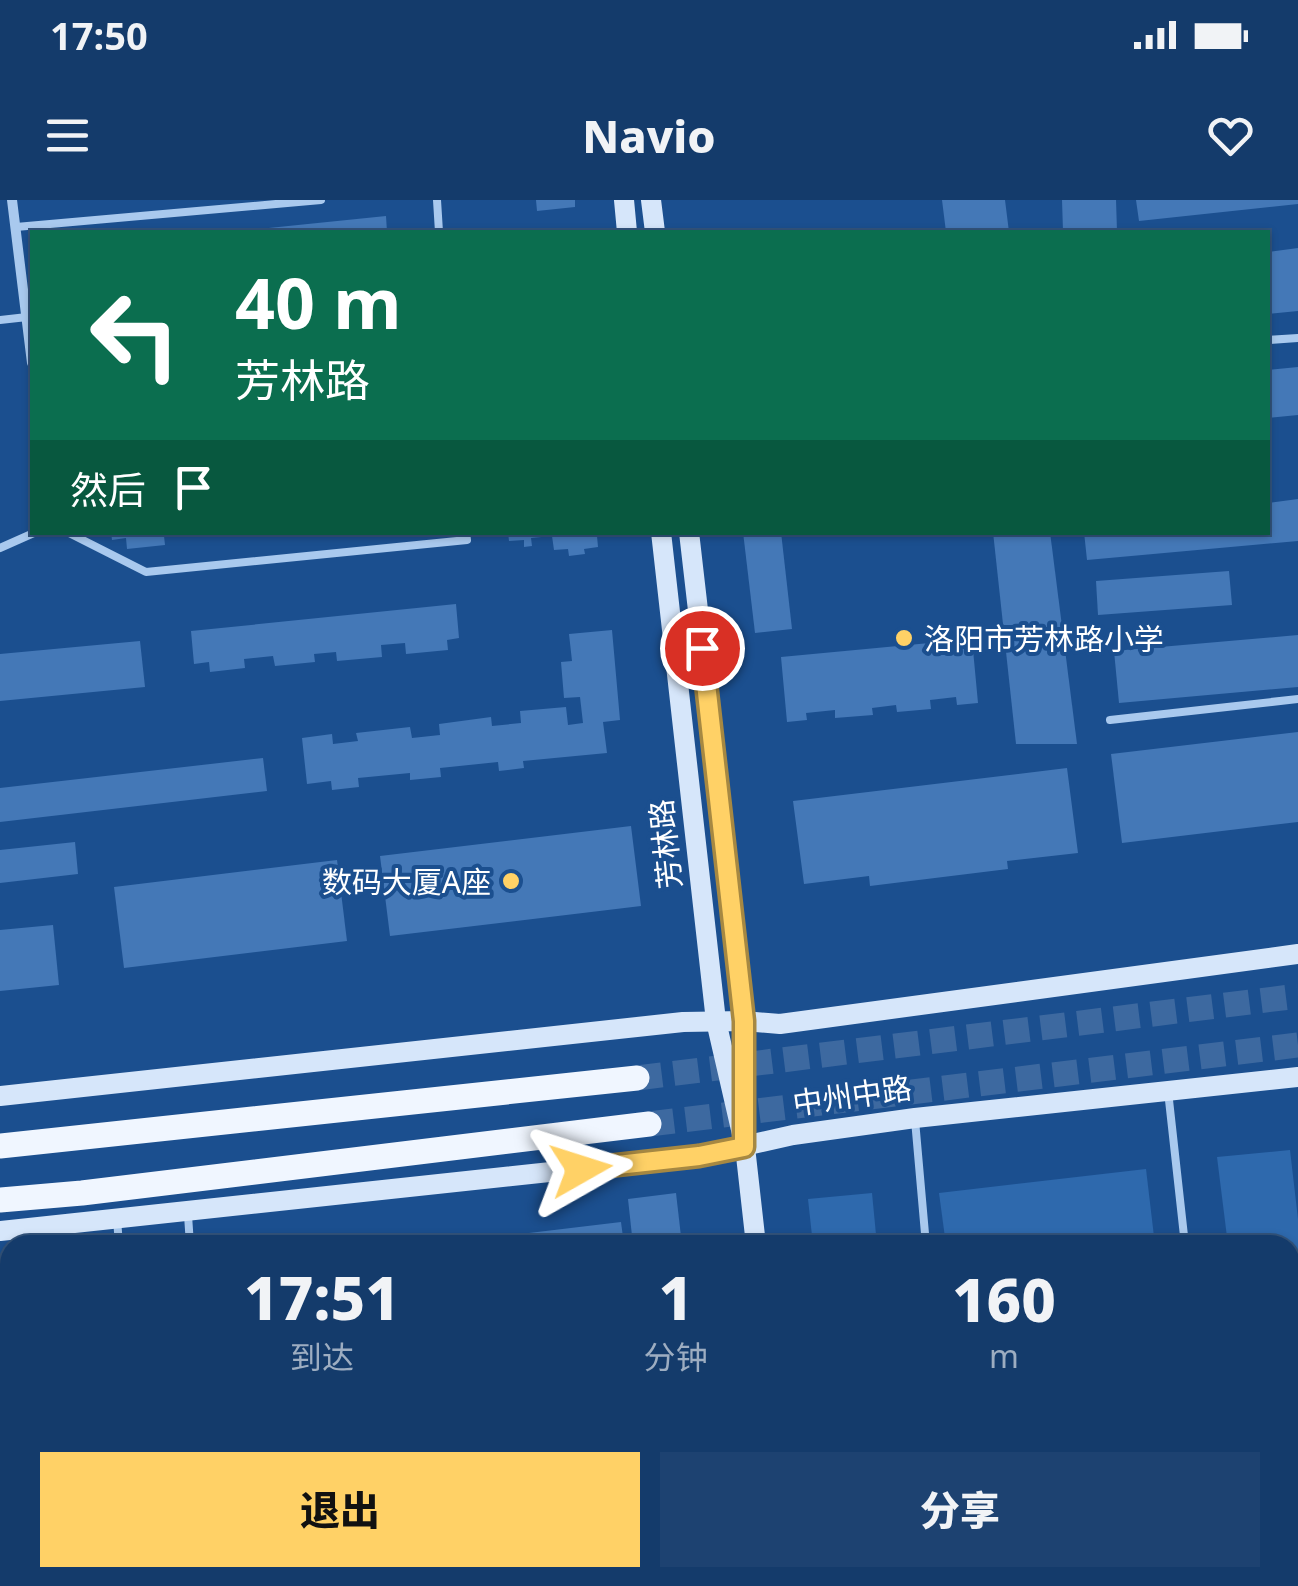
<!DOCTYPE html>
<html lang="zh">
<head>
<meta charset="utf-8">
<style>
	:root { --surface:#143b6b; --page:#1d4271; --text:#f1f3f6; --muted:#9dadc1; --line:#33557e; --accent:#ffd166 }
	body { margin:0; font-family:"Noto Sans","Noto Sans SC",sans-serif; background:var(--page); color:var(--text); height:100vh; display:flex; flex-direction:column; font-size:38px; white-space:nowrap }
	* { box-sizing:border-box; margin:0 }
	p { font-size:32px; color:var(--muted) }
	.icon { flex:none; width:55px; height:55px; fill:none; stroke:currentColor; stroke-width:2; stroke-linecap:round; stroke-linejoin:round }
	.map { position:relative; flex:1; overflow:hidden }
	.side { position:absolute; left:0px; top:1035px; width:1300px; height:352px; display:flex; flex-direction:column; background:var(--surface); border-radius:30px 30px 0 0; box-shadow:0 2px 8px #0004,0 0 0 2px var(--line) }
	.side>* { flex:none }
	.top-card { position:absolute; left:30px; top:30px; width:1240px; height:305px; border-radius:0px; box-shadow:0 2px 8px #0004,0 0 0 2px var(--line); background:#0b6e4f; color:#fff; overflow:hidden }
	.pin { position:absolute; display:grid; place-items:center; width:85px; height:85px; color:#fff; margin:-42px; border:5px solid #fff; border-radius:50%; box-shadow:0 2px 10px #0007 }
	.me { position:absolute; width:110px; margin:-55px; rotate:84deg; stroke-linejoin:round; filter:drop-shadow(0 0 8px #0008) }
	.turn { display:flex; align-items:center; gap:35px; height:210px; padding:0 40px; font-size:45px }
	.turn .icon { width:130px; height:130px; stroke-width:2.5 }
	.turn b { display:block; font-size:70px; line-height:85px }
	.then { display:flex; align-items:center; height:95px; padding:0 40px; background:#0003; gap:20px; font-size:38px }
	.eta { display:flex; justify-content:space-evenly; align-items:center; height:170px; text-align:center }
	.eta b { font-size:60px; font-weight:800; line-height:70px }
	.primary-button { display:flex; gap:20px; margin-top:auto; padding:20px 40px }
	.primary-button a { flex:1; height:115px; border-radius:0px; background:var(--accent); color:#111; font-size:40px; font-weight:800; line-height:115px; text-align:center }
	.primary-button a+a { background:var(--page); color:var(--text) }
	.status { display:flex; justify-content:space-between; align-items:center; height:70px; padding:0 50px; background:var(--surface); direction:ltr }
	.status svg { height:28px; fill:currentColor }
	header { display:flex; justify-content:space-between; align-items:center; height:130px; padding:0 40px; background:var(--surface); font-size:45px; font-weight:800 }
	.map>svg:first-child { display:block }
	.green { fill:#2e69ad }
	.building { fill:#4478b7 }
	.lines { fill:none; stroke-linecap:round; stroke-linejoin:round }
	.primary-tunnel { stroke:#3d69a0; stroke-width:25; stroke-dasharray:25 12; stroke-linecap:butt }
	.lane { stroke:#a9c9ee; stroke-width:8 }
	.street { stroke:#a9c9ee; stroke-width:10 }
	.secondary { stroke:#d6e6fa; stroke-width:20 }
	.primary { stroke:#f0f6ff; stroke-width:25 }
	.route-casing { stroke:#a68842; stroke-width:25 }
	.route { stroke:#ffd166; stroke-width:18 }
	.poi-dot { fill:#ffd166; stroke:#1b4f8f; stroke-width:4 }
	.labels { text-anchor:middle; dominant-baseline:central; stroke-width:8; stroke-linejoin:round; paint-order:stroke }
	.poi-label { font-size:30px; fill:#fff; stroke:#1b4f8f; text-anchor:start }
	.street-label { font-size:30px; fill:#fff; stroke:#1b4f8f }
</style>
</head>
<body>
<div class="status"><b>17:50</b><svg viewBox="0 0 49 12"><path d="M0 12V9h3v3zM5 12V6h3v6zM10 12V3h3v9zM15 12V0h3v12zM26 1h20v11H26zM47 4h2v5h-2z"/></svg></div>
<header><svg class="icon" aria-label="menu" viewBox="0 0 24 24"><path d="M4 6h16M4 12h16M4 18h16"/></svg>Navio<svg class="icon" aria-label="heart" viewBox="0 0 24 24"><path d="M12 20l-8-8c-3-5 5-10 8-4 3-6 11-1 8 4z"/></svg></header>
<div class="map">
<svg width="1298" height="1386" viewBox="0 0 1298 1386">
	<rect width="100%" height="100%" fill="#1b4f8f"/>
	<g class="green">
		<polygon points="1290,950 1298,1019 1298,1318 1290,1319 1290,1045 1228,1045 1217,957"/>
		<polygon points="1146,969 1155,1045 946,1045 939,993"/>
		<polygon points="872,993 877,1045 813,1045 808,999"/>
	</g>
	<g class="building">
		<polygon points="536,0 575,0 575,7 537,11"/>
		<polygon points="942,0 1005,0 1009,32 946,32"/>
		<polygon points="1062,0 1116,0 1117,32 1063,32"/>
		<polygon points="1136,0 1298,0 1298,4 1139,21"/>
		<polygon points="386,16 387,32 249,32 249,30"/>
		<polygon points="1298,48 1298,111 1268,114 1268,52"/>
		<polygon points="1298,167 1298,215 1268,218 1268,170"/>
		<polygon points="1298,299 1298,341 1087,360 1084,332 1268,332 1268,303"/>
		<polygon points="111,332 177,332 178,335 164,336 165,345 127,349 126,338 112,340"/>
		<polygon points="508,332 603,332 604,337 597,336 598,347 584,349 585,354 569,356 568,349 554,350 552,336 531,338 532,346 524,347 524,340 509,341"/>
		<polygon points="743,332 781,332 792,429 755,433"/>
		<polygon points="993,332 1050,332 1077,544 1016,544"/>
		<polygon points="1229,371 1232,405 1098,415 1096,381"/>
		<polygon points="456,404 459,438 447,440 448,450 406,454 405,443 381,445 382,457 337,461 336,452 314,454 315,462 275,466 273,456 244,459 245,468 210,472 209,462 194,464 191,431"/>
		<polygon points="612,430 620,520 603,522 607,553 523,561 524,568 499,571 498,562 440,568 441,577 410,580 410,573 358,578 359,587 332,590 331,581 307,584 302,538 332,534 333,544 358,541 356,533 410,527 412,538 440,535 439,524 491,517 492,526 521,523 520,511 566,507 568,525 583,523 580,497 564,498 561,462 572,461 569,434"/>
		<polygon points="1298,435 1298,487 1119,503 1114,451"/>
		<polygon points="972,439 978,503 957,505 956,497 930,500 931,509 897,512 896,505 872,508 873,515 835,518 835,510 806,513 807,520 787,522 781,457"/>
		<polygon points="140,441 145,487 0,501 0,454"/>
		<polygon points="1298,532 1298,622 1122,643 1111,554"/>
		<polygon points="263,558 267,591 0,622 0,588"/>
		<polygon points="1067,568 1078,653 1007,661 1008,669 870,686 869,676 804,684 793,601"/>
		<polygon points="631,626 641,706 390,736 380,656"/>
		<polygon points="75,642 78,674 0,683 0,650"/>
		<polygon points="337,660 347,741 124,768 114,687"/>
		<polygon points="53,725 59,785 0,791 0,730"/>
		<polygon points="676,993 682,1045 633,1045 628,999"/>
		<polygon points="621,1022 624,1045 445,1045 444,1043"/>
		<polygon points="10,1241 10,1341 0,1342 0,1242"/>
	</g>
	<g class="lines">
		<g class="primary-tunnel">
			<polyline points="637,878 1298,796"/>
			<polyline points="649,924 1298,845"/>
		</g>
		<g class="lane">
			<polyline points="437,0 439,32"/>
			<polyline points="16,27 321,0"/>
			<polyline points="0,120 27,117"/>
			<polyline points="1268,140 1298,138"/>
			<polyline points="67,332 146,372 467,340 466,332"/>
			<polyline points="0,348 36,332"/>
			<polyline points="1110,520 1298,499"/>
			<polyline points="1168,891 1185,1045"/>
			<polyline points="915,920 926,1045"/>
			<polyline points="188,1015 190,1045"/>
			<polyline points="117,1019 119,1045"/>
			<polyline points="0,1191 10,1188"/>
			<polyline points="637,1378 638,1386"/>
			<polyline points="409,1386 516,1378"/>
		</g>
		<polyline class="street" points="12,0 32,163"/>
		<g class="secondary">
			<polyline points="624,0 627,32"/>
			<polyline points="651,0 655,32"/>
			<polyline points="661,332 716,821 745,947 756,1045"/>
			<polyline points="689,332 738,758 744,821 744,907"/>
			<polyline points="0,896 683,822 744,821 780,824 1298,754"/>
			<polyline points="0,1031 699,956 793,935 915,918 1298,877"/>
			<polyline points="797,1378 798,1386"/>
		</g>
		<g class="primary">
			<polyline points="0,946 637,878"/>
			<polyline points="0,1000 82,993 649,924"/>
		</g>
	</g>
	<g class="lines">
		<g class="route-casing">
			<polyline id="route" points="581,969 699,956 744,947 744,821 702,448"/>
		</g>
		<use href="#route" class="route"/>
	</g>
	<g class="poi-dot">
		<circle cx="904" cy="438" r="10"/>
		<circle cx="511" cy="681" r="10"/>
	</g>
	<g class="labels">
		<g class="poi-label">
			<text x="924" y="438">洛阳市芳林路小学</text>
			<text x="491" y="681" text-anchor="end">数码大厦A座</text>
		</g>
		<g class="street-label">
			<text transform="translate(665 644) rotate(-96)">芳林路</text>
			<text transform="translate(852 895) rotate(-8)">中州中路</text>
		</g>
	</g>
</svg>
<div class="pin" style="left:702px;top:448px;background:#d93025"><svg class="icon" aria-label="arrive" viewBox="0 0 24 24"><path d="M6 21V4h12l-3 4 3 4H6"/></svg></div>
<svg class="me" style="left:581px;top:969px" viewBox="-20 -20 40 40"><path d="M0-17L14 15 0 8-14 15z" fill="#ffd166" stroke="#fff" stroke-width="4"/></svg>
<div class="top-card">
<div class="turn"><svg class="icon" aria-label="left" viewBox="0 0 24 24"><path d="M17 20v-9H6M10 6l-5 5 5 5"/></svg><div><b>40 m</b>芳林路</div></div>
<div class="then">然后<svg class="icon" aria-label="arrive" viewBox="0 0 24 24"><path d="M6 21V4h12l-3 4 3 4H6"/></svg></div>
</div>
<section class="side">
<div class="eta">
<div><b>17:51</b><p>到达</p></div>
<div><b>1</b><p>分钟</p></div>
<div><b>160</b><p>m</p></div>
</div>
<div class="primary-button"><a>退出</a><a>分享</a></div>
</section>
</div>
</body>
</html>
